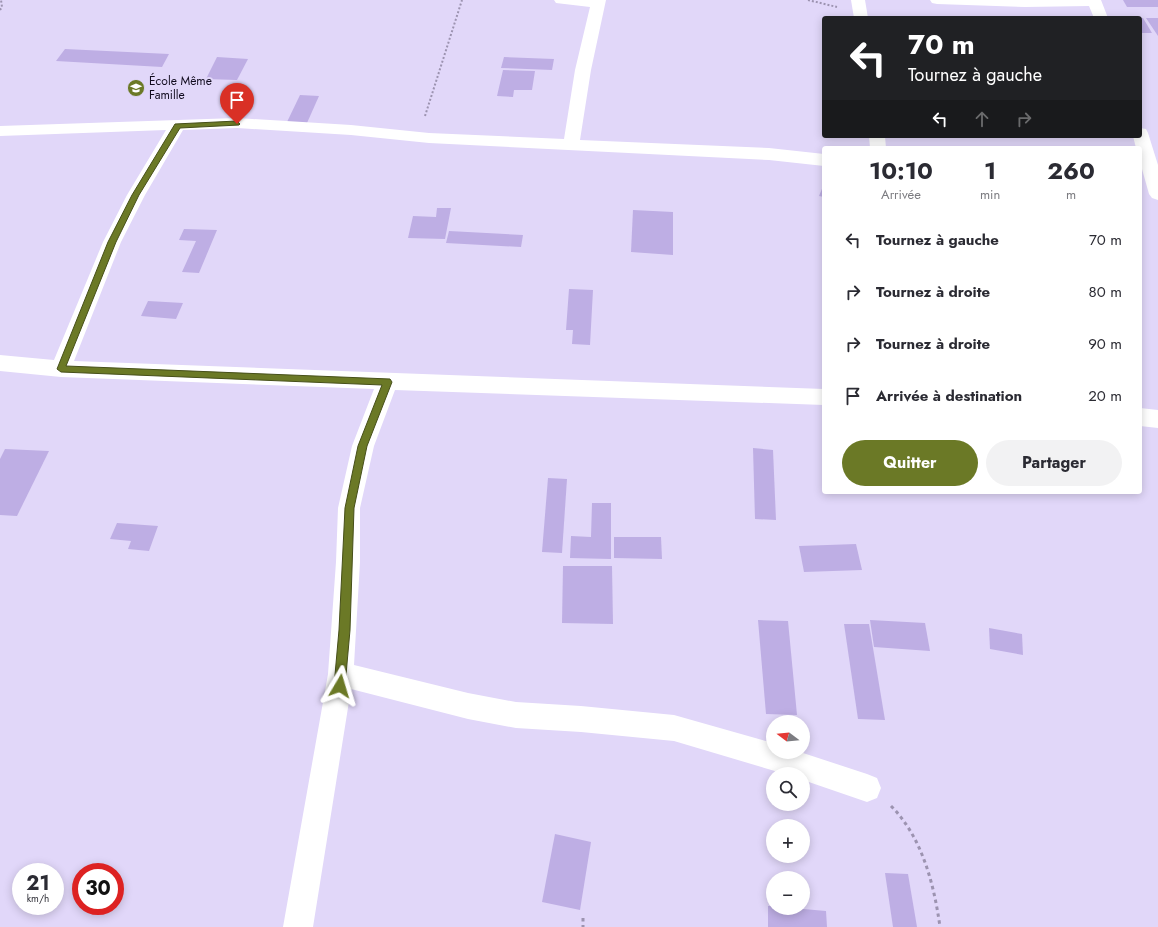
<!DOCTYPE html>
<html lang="fr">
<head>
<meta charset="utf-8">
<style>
	:root { --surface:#fff; --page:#f2f2f3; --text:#2b2b33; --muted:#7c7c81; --accent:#6b7926 }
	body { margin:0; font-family:Jost,sans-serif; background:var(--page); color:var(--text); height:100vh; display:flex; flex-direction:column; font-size:15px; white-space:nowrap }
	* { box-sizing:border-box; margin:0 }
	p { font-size:13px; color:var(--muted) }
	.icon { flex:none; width:22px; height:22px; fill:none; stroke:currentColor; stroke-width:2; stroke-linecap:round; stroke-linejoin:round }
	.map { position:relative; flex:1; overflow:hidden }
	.details { position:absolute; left:822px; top:146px; width:320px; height:348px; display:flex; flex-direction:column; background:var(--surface); border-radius:4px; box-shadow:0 2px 10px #0003 }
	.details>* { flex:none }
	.guide { position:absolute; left:822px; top:16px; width:320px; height:122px; border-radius:4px; box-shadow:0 2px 10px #0003; background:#202124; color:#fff; overflow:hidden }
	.needle { width:26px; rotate:286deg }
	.fabs { position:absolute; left:766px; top:715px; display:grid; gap:8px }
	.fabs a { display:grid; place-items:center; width:44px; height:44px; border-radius:50%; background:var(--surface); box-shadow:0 2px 10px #0003; font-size:20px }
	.speed { position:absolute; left:12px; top:863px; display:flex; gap:8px; font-size:20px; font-weight:700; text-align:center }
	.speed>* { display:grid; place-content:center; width:52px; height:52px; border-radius:50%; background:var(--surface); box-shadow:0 2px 10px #0003; line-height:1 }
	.speed small { font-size:10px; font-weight:400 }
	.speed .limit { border:6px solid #d22; background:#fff; color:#111 }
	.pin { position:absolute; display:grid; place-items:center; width:34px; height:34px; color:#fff; margin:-41px -17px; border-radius:50% 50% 50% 0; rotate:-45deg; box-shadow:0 0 4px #0007 }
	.pin .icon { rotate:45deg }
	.me { position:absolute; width:44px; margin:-22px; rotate:7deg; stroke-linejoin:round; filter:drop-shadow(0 0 3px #0008) }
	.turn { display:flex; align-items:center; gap:14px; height:84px; padding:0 20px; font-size:18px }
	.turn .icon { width:52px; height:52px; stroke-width:2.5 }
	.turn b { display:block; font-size:28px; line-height:34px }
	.lanes { display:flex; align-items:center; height:38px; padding:0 20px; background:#0003; justify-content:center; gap:20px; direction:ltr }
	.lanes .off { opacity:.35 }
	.eta { display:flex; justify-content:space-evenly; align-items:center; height:68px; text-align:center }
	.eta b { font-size:24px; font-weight:700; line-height:28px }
	.cta { display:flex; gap:8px; margin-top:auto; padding:8px 20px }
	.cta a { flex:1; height:46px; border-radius:24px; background:var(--accent); color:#fff; font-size:16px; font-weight:700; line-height:46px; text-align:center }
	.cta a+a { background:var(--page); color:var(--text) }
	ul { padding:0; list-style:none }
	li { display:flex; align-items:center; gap:12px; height:52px; padding:0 20px }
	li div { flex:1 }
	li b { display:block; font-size:15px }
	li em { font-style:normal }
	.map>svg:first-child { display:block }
	.building { fill:#beaee4 }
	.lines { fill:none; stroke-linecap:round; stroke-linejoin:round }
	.path-far1 { stroke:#9c93b0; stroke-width:2; stroke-dasharray:2 2; stroke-linecap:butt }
	.path { stroke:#9c93b0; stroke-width:3; stroke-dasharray:3.5 3.5; stroke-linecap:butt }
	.street { fill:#fff; fill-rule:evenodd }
	.route { fill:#6b7926; stroke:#464f19 }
	.labels { text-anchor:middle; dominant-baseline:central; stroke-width:4; stroke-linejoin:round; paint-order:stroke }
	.far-poi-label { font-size:12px; fill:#120c1f; stroke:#e1d7f9; text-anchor:start }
</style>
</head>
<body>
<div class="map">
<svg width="1158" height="927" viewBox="0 0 1158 927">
	<rect width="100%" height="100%" fill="#e1d7f9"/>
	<g class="building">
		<polygon points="1123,0 1158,0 1158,7 1127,7"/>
		<polygon points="1140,18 1143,18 1152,33 1140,33"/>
		<polygon points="1146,18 1158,18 1158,36"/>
		<polygon points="65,49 169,54 162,67 56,61"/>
		<polygon points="217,57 248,59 237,80 206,79"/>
		<polygon points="504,57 554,59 552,70 501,68"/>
		<polygon points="503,70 535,71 532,90 514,90 513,97 497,96"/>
		<polygon points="300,95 319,96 307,123 287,122"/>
		<polygon points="824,184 824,197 819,196"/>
		<polygon points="437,208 451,208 445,239 408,238 413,216 436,217"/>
		<polygon points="633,210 673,212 673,255 631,252"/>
		<polygon points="184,229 217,230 199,273 182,272 196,241 179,240"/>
		<polygon points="449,231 523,235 521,247 446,243"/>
		<polygon points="569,289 593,290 590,345 572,344 573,330 566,330"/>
		<polygon points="148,301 183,303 176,319 141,316"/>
		<polygon points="753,448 773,450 776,520 755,519"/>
		<polygon points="5,449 49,451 17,516 0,515 0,459"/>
		<polygon points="548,478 567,479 562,553 542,552"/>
		<polygon points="592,503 611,503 611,559 570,558 571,536 591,537"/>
		<polygon points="117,523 158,526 149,551 128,549 131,541 110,539"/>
		<polygon points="614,537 661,537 662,559 614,558"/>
		<polygon points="856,544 862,570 804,572 799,546"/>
		<polygon points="563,566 612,566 613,624 562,623"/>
		<polygon points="758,620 788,621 797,715 766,714"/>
		<polygon points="870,620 925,623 930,651 874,647"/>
		<polygon points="844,624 869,624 885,720 858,719"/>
		<polygon points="989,628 1022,634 1023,655 990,649"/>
		<polygon points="555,834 591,842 580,910 542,902"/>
		<polygon points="885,873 908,874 917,927 893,927"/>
		<polygon points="768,906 773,906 773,908 792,908 826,911 827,927 768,927"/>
	</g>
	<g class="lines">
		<g class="path-far1">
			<polyline points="808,0 837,7"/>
			<polyline points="0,10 2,7 1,0"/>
			<polyline points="425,116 462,0"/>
		</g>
		<g class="path">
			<path d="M891 806C922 837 934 884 940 927"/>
			<polyline points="583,918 583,927"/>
		</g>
		<g class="street">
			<polygon points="554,0 606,0 591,70 580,140 769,148 824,154 824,166 769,160 429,143 351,135 237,128 183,130 145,195 121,242 74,361 824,389 824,405 395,390 374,446 360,508 360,562 354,665 468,693 516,702 581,706 674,715 773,743 773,752 800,752 867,774 877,778 881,788 877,798 867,802 803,780 803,774 785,774 674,741 581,732 516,728 468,719 351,689 313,927 283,927 328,674 336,562 338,508 352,446 374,389 61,377 0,371 0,355 54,360 103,242 127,195 166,130 0,136 0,126 237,118 351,125 429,133 564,139 575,70 590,7 556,3"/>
			<polygon points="851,0 865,0 868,18 854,18"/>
			<polygon points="930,0 1101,0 1108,18 1094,18 1089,6 1025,7 937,4 932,3"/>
			<polygon points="1140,128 1146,129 1148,133 1158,165 1158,200 1152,198 1149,194 1140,162 1140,148 1136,148 1133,136 1140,136"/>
			<polygon points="869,136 885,136 886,148 870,148"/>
			<polygon points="1140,408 1158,410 1158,428 1140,426"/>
		</g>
	</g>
	<polygon class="route" points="237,121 240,124 239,125 180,128 139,195 116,242 66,366 390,379 392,382 367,446 354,508 350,630 345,686 343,690 340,691 336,690 334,686 339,630 345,508 358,446 382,385 61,372 57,369 108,242 132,195 175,124"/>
	<defs>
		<g id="school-disc" transform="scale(0.9)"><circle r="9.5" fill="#6b7926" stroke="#e1d7f9"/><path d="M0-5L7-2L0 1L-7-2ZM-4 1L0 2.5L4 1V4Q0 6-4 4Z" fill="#fff"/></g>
	</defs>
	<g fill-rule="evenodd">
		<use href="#school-disc" x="136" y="88"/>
	</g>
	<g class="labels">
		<g class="far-poi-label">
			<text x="149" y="81">École Même<tspan x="149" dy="14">Famille</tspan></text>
		</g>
	</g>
</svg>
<div class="fabs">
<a><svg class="needle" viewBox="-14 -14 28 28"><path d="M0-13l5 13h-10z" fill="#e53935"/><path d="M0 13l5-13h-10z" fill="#7c7c81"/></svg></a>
<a><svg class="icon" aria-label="search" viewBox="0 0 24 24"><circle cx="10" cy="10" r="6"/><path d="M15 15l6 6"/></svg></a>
<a>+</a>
<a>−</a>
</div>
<div class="speed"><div>21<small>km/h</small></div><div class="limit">30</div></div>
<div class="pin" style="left:237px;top:124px;background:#d93025"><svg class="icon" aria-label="arrive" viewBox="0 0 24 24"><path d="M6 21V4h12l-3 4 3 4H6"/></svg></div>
<svg class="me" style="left:340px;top:686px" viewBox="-20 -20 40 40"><path d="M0-17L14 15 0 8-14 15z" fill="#6b7926" stroke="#fff" stroke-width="4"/></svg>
<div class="guide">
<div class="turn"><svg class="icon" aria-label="left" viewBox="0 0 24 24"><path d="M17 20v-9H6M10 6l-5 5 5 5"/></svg><div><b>70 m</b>Tournez à gauche</div></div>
<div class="lanes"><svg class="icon" aria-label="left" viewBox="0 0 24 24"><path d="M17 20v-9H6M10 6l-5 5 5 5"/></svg><svg class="icon off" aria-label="ahead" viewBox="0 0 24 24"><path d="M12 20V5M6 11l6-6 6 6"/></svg><svg class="icon off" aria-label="right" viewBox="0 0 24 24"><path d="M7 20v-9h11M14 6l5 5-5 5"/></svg></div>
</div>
<section class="details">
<div class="eta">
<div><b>10:10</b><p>Arrivée</p></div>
<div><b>1</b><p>min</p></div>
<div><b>260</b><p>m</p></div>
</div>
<ul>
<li><svg class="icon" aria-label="left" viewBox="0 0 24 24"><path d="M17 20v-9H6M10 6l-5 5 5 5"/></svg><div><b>Tournez à gauche</b></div><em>70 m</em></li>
<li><svg class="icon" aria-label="right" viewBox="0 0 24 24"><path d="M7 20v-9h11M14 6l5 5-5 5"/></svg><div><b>Tournez à droite</b></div><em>80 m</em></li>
<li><svg class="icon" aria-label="right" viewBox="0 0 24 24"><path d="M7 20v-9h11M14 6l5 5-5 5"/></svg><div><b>Tournez à droite</b></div><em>90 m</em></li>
<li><svg class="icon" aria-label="arrive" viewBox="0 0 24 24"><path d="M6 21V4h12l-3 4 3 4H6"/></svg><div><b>Arrivée à destination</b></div><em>20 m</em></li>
</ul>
<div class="cta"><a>Quitter</a><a>Partager</a></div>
</section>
</div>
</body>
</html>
